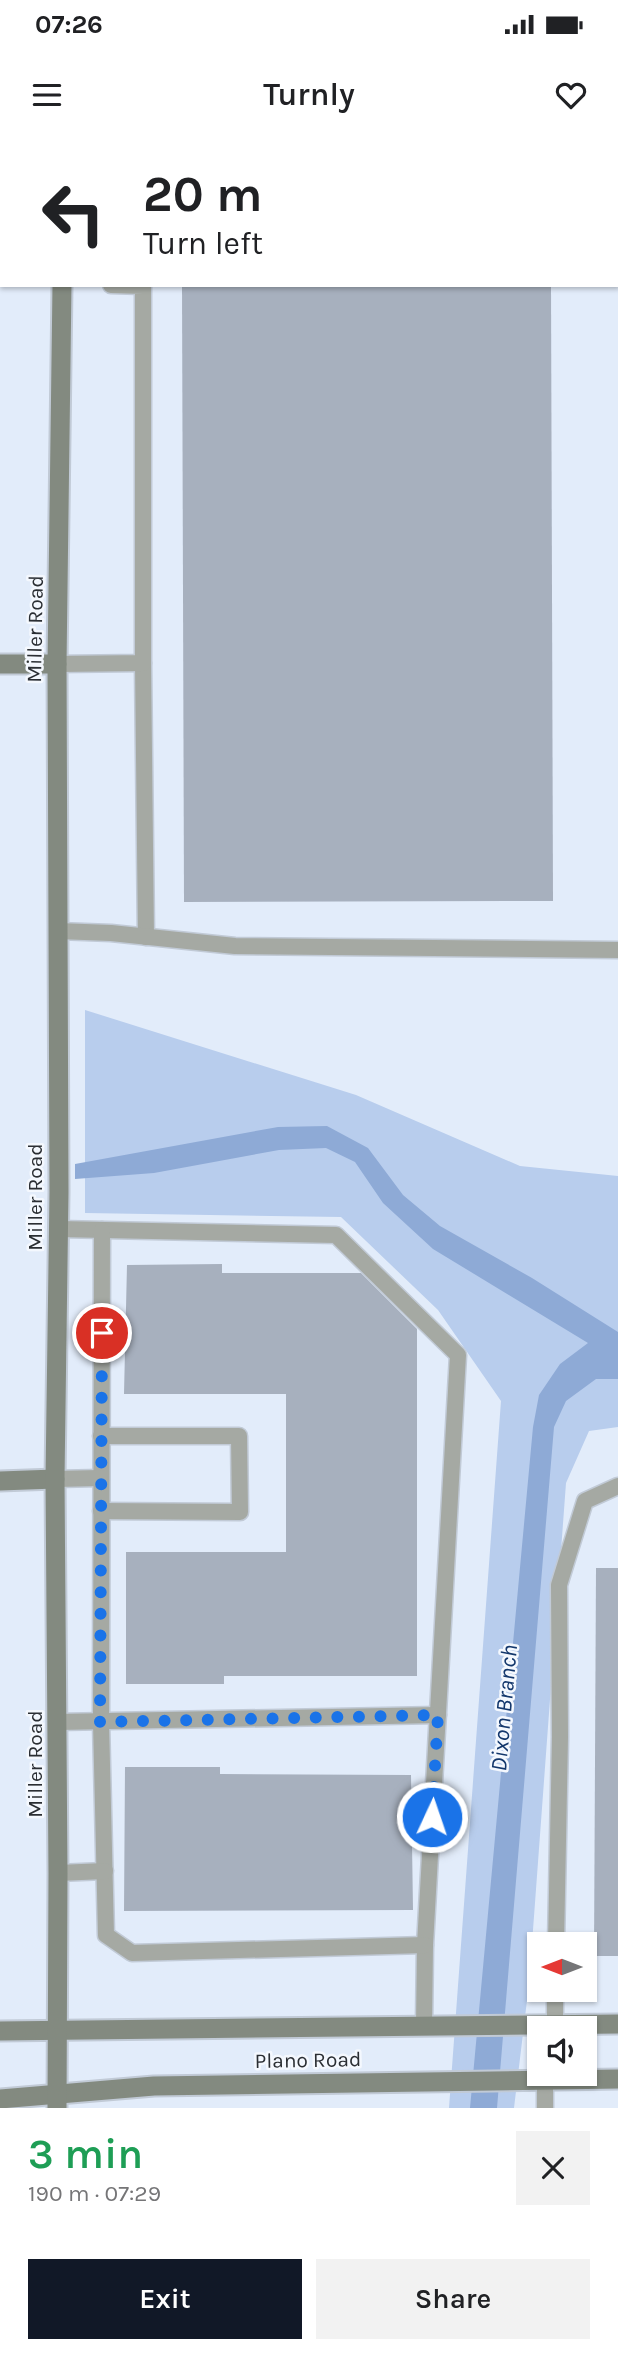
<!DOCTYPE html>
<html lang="en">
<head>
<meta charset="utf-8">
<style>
	:root { --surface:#fff; --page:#f2f2f2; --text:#202124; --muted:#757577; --accent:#111827 }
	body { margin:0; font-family:Karla,sans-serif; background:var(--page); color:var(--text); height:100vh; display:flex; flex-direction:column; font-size:26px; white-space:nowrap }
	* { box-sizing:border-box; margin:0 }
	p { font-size:23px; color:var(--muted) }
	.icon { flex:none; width:38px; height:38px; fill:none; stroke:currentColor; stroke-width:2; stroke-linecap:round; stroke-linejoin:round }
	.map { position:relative; height:1968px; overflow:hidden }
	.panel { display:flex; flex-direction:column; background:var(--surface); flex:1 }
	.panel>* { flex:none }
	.hud { position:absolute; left:0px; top:0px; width:620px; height:147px; box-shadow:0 2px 5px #0004; background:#fff; color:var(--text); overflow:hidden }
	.needle { width:46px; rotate:270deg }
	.tools { position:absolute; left:527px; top:1792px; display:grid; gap:14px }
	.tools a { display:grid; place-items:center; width:70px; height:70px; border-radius:0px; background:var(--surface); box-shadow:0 2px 5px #0004; font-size:35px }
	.pin { position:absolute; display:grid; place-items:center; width:60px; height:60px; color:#fff; margin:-30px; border:4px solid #fff; border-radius:50%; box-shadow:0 2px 7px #0007 }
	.me { position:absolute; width:77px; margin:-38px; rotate:3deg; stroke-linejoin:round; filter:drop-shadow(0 0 5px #0008) }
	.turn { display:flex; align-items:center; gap:24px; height:147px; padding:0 28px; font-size:32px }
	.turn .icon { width:91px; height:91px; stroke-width:2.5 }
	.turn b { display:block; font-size:49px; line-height:60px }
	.round { display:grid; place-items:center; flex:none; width:74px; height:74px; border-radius:0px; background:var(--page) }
	.headline { display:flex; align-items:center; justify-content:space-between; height:119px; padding:0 28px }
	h1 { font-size:42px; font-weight:600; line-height:52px; color:#1e9e55 }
	.cta { display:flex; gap:14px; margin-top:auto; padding:14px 28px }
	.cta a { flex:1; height:80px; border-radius:0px; background:var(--accent); color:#fff; font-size:28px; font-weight:600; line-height:80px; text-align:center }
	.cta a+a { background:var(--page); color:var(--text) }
	.status { display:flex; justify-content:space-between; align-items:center; height:49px; padding:0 35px; background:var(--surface); direction:ltr }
	.status svg { height:19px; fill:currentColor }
	header { display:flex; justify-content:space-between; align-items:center; height:91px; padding:0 28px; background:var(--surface); font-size:32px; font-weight:600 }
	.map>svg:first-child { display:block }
	.green { fill:#b8cded }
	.water { fill:#8eaad6 }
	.building { fill:#a7b0be }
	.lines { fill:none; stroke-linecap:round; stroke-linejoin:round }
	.service-casing { stroke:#c1cad6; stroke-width:19 }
	.secondary-casing { stroke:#c1cad6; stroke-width:23 }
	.service { stroke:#a5a9a3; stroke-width:16 }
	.secondary { stroke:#838a80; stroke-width:19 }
	.route { stroke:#1a73e8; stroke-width:12; stroke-dasharray:0 21.6 }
	.labels { text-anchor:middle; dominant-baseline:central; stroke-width:5; stroke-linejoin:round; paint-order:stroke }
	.street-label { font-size:21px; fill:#2a2e33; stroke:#f4f8fe }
	.water-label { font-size:23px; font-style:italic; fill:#13376c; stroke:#f4f8fe }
</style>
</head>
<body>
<div class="status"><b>07:26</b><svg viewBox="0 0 49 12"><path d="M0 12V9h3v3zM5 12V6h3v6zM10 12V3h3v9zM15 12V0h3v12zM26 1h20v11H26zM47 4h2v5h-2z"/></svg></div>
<header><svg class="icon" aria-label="menu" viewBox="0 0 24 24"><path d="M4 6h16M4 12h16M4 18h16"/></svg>Turnly<svg class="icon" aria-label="heart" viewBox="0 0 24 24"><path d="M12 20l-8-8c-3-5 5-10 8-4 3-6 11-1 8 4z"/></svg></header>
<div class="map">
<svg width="618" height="1968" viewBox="0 0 618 1968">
	<rect width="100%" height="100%" fill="#e2ecfa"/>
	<polygon class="green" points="85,870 356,955 520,1026 618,1036 618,1287 589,1291 566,1343 529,1844 514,1968 449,1968 501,1261 438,1170 341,1077 85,1073"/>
	<polygon class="water" points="327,986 368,1008 403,1055 440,1086 532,1138 618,1192 618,1239 596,1239 566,1261 554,1287 497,1968 470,1968 533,1287 539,1255 560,1224 588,1203 433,1109 383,1063 355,1022 326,1008 279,1010 154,1033 75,1039 75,1024 278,987"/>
	<g class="building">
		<polygon points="182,145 551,145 553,761 184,762"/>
		<polygon points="222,1124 222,1133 361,1133 417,1189 417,1536 224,1536 224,1544 126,1544 126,1412 286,1412 286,1254 124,1254 127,1125"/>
		<polygon points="596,1428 618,1428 618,1816 594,1816"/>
		<polygon points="125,1627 220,1627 220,1634 411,1635 413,1770 124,1771"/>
	</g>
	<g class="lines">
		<g class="service-casing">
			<g id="service">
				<polyline points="144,2 144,0"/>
				<polyline points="143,523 146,797"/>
				<polyline points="57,524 143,523 143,146 111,145"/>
				<polyline points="58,791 111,793 235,806 618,810"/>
				<polyline points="59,1089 336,1095 458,1215 425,1805 424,1886"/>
				<polyline points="102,1090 101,1582 106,1795 132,1813 425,1805"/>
				<polyline points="101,1296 239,1296 240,1372 101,1371"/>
				<polyline points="55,1339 100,1338"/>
				<polyline points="57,1582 438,1575"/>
				<polyline points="58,1733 105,1731"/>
				<polyline points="556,1804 560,1597 559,1445 585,1361 618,1346"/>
				<polyline points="555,1885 555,1850"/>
				<polyline points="545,1968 545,1940"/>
			</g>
		</g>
		<g class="secondary-casing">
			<g id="secondary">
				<polyline points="64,2 64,0"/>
				<polyline points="0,524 57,524"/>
				<polyline points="0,1341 55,1339"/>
				<polyline points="0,1891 618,1884"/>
				<polyline points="0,1959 154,1946 618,1939"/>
				<polyline points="57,1968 58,1733 55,1339 59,1052 57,524 62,145"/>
			</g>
		</g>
		<use href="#service" class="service"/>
		<use href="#secondary" class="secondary"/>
	</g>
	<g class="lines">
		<polyline class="route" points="102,1193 100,1582 438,1575 432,1677"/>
	</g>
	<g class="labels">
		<g class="street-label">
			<text transform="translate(35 489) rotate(-89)">Miller Road</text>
			<text transform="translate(35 1057) rotate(-90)">Miller Road</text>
			<text transform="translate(35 1624) rotate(-90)">Miller Road</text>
			<text transform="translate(308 1920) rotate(-1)">Plano Road</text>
		</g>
		<g class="water-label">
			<text transform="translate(504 1568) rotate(-85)">Dixon Branch</text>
		</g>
	</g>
</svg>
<div class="tools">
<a><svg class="needle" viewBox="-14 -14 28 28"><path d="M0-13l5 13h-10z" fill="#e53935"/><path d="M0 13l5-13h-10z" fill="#757577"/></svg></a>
<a><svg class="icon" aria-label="sound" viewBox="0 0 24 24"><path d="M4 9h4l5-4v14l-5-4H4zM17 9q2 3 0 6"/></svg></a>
</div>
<div class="pin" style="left:102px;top:1193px;background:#d93025"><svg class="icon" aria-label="arrive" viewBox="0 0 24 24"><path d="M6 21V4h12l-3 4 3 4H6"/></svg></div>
<svg class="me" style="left:432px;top:1677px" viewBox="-20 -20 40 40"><circle r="17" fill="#1a73e8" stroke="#fff" stroke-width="3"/><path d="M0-11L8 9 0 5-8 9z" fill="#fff"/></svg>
<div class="hud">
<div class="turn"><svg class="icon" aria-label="left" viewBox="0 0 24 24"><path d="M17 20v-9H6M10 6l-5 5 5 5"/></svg><div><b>20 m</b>Turn left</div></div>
</div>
</div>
<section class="panel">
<div class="headline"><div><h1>3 min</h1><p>190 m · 07:29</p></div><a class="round"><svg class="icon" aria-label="close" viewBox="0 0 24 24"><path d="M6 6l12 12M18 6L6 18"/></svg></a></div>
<div class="cta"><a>Exit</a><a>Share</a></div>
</section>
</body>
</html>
